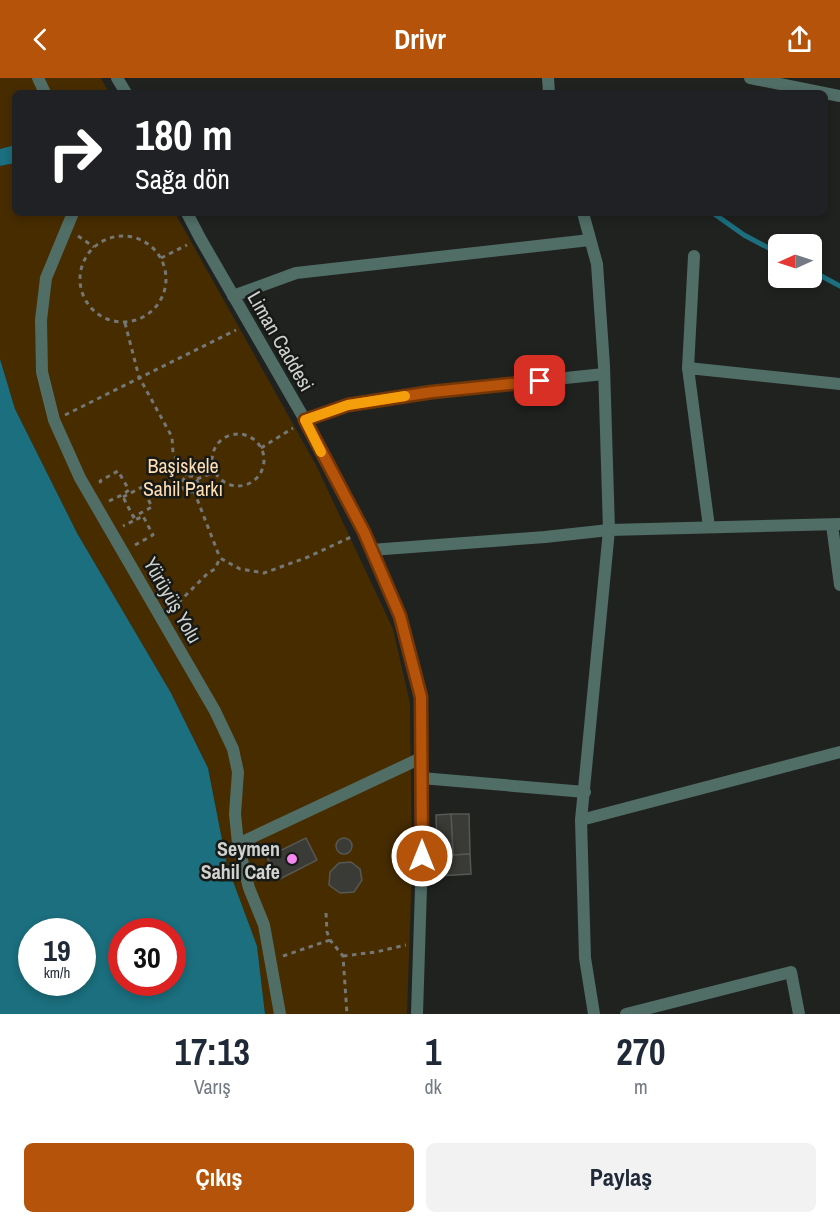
<!DOCTYPE html>
<html lang="tr">
<head>
<meta charset="utf-8">
<style>
	:root { --surface:#fff; --page:#f2f2f3; --text:#1f2937; --muted:#747a83; --accent:#b45309 }
	body { margin:0; font-family:"Archivo Narrow",sans-serif; background:var(--page); color:var(--text); height:100vh; display:flex; flex-direction:column; font-size:22px; white-space:nowrap }
	* { box-sizing:border-box; margin:0 }
	p { font-size:20px; color:var(--muted) }
	.icon { flex:none; width:33px; height:33px; fill:none; stroke:currentColor; stroke-width:2; stroke-linecap:round; stroke-linejoin:round }
	.map { position:relative; height:936px; overflow:hidden }
	.drawer { display:flex; flex-direction:column; background:var(--surface); flex:1 }
	.drawer>* { flex:none }
	.banner { position:absolute; left:12px; top:12px; width:816px; height:126px; border-radius:9px; box-shadow:0 3px 9px #0003; background:#202124; color:#fff; overflow:hidden }
	.needle { width:39px; rotate:267deg }
	.fabs { position:absolute; left:768px; top:156px; display:grid; gap:12px }
	.fabs a { display:grid; place-items:center; width:54px; height:54px; border-radius:9px; background:var(--surface); box-shadow:0 3px 9px #0003; font-size:30px }
	.speed { position:absolute; left:18px; top:840px; display:flex; gap:12px; font-size:30px; font-weight:700; text-align:center }
	.speed>* { display:grid; place-content:center; width:78px; height:78px; border-radius:50%; background:var(--surface); box-shadow:0 3px 9px #0003; line-height:1 }
	.speed small { font-size:15px; font-weight:400 }
	.speed .limit { border:9px solid #d22; background:#fff; color:#111 }
	.pin { position:absolute; display:grid; place-items:center; width:51px; height:51px; color:#fff; margin:-26px; border-radius:12px; box-shadow:0 3px 9px #0006 }
	.me { position:absolute; width:66px; margin:-33px; rotate:0deg; stroke-linejoin:round; filter:drop-shadow(0 0 4px #0008) }
	.turn { display:flex; align-items:center; gap:21px; height:126px; padding:0 24px; font-size:27px }
	.turn .icon { width:78px; height:78px; stroke-width:2.5 }
	.turn b { display:block; font-size:42px; line-height:51px }
	.eta { display:flex; justify-content:space-evenly; align-items:center; height:102px; text-align:center }
	.eta b { font-size:36px; font-weight:700; line-height:42px }
	.cta { display:flex; gap:12px; margin-top:auto; padding:12px 24px }
	.cta a { flex:1; height:69px; border-radius:9px; background:var(--accent); color:#fff; font-size:24px; font-weight:700; line-height:69px; text-align:center }
	.cta a+a { background:var(--page); color:var(--text) }
	header { display:flex; justify-content:space-between; align-items:center; height:78px; padding:0 24px; background:var(--accent); color:#fff; font-size:27px; font-weight:700 }
	.map>svg:first-child { display:block }
	.green { fill:#472c00 }
	.water { fill:#1b6f7e; fill-rule:evenodd }
	.lines { fill:none; stroke-linecap:round; stroke-linejoin:round }
	.stream { stroke:#1b6f7e; stroke-width:5 }
	.building { fill:#3a3a36; stroke:#575754; stroke-width:1.5 }
	.path { stroke:#757775; stroke-width:3; stroke-dasharray:4.5 4.5; stroke-linecap:butt }
	.pedestrian { stroke:#506d66; stroke-width:12 }
	.minor { stroke:#506d66; stroke-width:12 }
	.route-casing { stroke:#753606; stroke-width:15 }
	.route { stroke:#b45309; stroke-width:10 }
	.slow { stroke:#f59e0b; stroke-width:10 }
	.poi-dot { fill:#f589ef; stroke:#161916; stroke-width:2 }
	.labels { text-anchor:middle; dominant-baseline:central; stroke-width:5; stroke-linejoin:round; paint-order:stroke }
	.street-label { font-size:20px; fill:#d0d2d0; stroke:#161916 }
	.park-label { font-size:20px; fill:#ffdeb4; stroke:#161916 }
	.poi-label { font-size:20px; font-weight:bold; fill:#d0d2d0; stroke:#161916; text-anchor:end }
</style>
</head>
<body>
<header><svg class="icon" aria-label="back" viewBox="0 0 24 24"><path d="M15 5l-7 7 7 7"/></svg>Drivr<svg class="icon" aria-label="share" viewBox="0 0 24 24"><path d="M12 15V3M7 8l5-5 5 5M5 13v7h14v-7"/></svg></header>
<div class="map">
<svg width="840" height="936" viewBox="0 0 840 936">
	<rect width="100%" height="100%" fill="#20221f"/>
	<g class="green">
		<polygon points="0,0 101,0 109,15 15,15 15,67 0,71"/>
		<polygon points="15,85 15,135 175,135 316,387 393,551 410,625 412,790 407,936 265,936 257,868 227,787 208,690 171,615 77,455 15,331 0,281 0,88"/>
	</g>
	<g class="water">
		<polygon points="15,67 15,85 0,88 0,71"/>
		<path d="M0 281 15 331 77 455 171 615 208 690 227 787 257 868 265 936H0ZM32 854H82V904H32ZM122 854H172V904H122Z"/>
	</g>
	<g class="lines">
		<g class="stream">
			<polyline points="713,135 744,157 778,175"/>
			<polyline points="812,193 840,208"/>
		</g>
	</g>
	<g class="building">
		<polygon points="451,736 469,736 470,776 453,777"/>
		<polygon points="451,736 453,777 437,778 436,737"/>
		<polygon points="306,760 317,782 278,802 267,779"/>
		<circle cx="344" cy="768" r="8"/>
		<polygon points="470,776 471,796 438,798 437,778"/>
		<polygon points="351,784 360,791 362,802 354,814 340,815 329,807 330,794 339,785"/>
	</g>
	<g class="lines">
		<g class="path">
			<circle cx="123" cy="201" r="43"/>
			<polyline points="78,158 94,169"/>
			<polyline points="161,180 187,167"/>
			<polyline points="125,245 139,299 172,359 173,375 187,398"/>
			<polyline points="65,337 236,252"/>
			<circle cx="238" cy="382" r="26"/>
			<polyline points="261,370 293,350"/>
			<circle cx="190" cy="406" r="8"/>
			<polyline points="197,401 215,394"/>
			<polyline points="101,405 100,403 118,393 129,412 122,417"/>
			<polyline points="194,413 220,480"/>
			<polyline points="123,419 142,409 152,429 133,439"/>
			<polyline points="147,419 182,409"/>
			<polyline points="109,423 122,417 123,419 135,442 123,448"/>
			<polyline points="135,467 153,457 143,438 135,442"/>
			<polyline points="172,531 208,495 215,491 220,480 240,491 264,495 308,479 351,459"/>
			<polyline points="326,835 327,854 330,862 343,878 347,936"/>
			<polyline points="283,878 330,862"/>
			<polyline points="343,878 376,874 406,867"/>
		</g>
		<g class="pedestrian">
			<polyline points="38,0 45,15"/>
			<polyline points="73,135 46,200 41,242 42,294 54,342 80,400 215,633 233,671 238,694 235,736 238,766 249,810 264,847 280,936"/>
			<polyline points="238,766 421,680"/>
		</g>
		<g class="minor">
			<polyline points="117,0 126,15"/>
			<polyline points="548,0 549,15"/>
			<polyline points="750,0 840,18"/>
			<polyline points="187,135 200,160 305,342 364,454 400,538 421,619 422,778 417,936"/>
			<polyline points="583,135 597,186 604,288 609,452 581,742 585,880 594,936"/>
			<polyline points="233,218 296,195 590,162"/>
			<polyline points="688,290 694,178"/>
			<polyline points="305,342 348,327 432,314 604,296"/>
			<polyline points="832,447 840,507"/>
			<polyline points="709,449 688,290 840,306"/>
			<polyline points="371,472 545,459 609,452 840,446"/>
			<polyline points="421,700 585,714"/>
			<polyline points="581,742 840,674"/>
			<polyline points="626,936 791,894 799,936"/>
		</g>
	</g>
	<g class="lines">
		<g class="route-casing">
			<polyline id="route" points="422,778 421,619 400,538 364,454 305,342 348,327 432,314 540,303"/>
		</g>
		<use href="#route" class="route"/>
		<polyline class="slow" points="321,374 305,342 348,327 405,318"/>
	</g>
	<circle class="poi-dot" cx="292" cy="781" r="6"/>
	<g class="labels">
		<g class="street-label">
			<text transform="translate(281 263) rotate(60)">Liman Caddesi</text>
			<text transform="translate(173 522) rotate(60)">Yürüyüş Yolu</text>
		</g>
		<g class="park-label">
			<text x="183" y="387">Başiskele<tspan x="183" dy="23">Sahil Parkı</tspan></text>
		</g>
		<g class="poi-label">
			<text x="280" y="770">Seymen<tspan x="280" dy="23">Sahil Cafe</tspan></text>
		</g>
	</g>
</svg>
<div class="fabs">
<a><svg class="needle" viewBox="-14 -14 28 28"><path d="M0-13l5 13h-10z" fill="#e53935"/><path d="M0 13l5-13h-10z" fill="#747a83"/></svg></a>
</div>
<div class="speed"><div>19<small>km/h</small></div><div class="limit">30</div></div>
<div class="pin" style="left:540px;top:303px;background:#d93025"><svg class="icon" aria-label="arrive" viewBox="0 0 24 24"><path d="M6 21V4h12l-3 4 3 4H6"/></svg></div>
<svg class="me" style="left:422px;top:778px" viewBox="-20 -20 40 40"><circle r="17" fill="#b45309" stroke="#fff" stroke-width="3"/><path d="M0-11L8 9 0 5-8 9z" fill="#fff"/></svg>
<div class="banner">
<div class="turn"><svg class="icon" aria-label="right" viewBox="0 0 24 24"><path d="M7 20v-9h11M14 6l5 5-5 5"/></svg><div><b>180 m</b>Sağa dön</div></div>
</div>
</div>
<section class="drawer">
<div class="eta">
<div><b>17:13</b><p>Varış</p></div>
<div><b>1</b><p>dk</p></div>
<div><b>270</b><p>m</p></div>
</div>
<div class="cta"><a>Çıkış</a><a>Paylaş</a></div>
</section>
</body>
</html>
